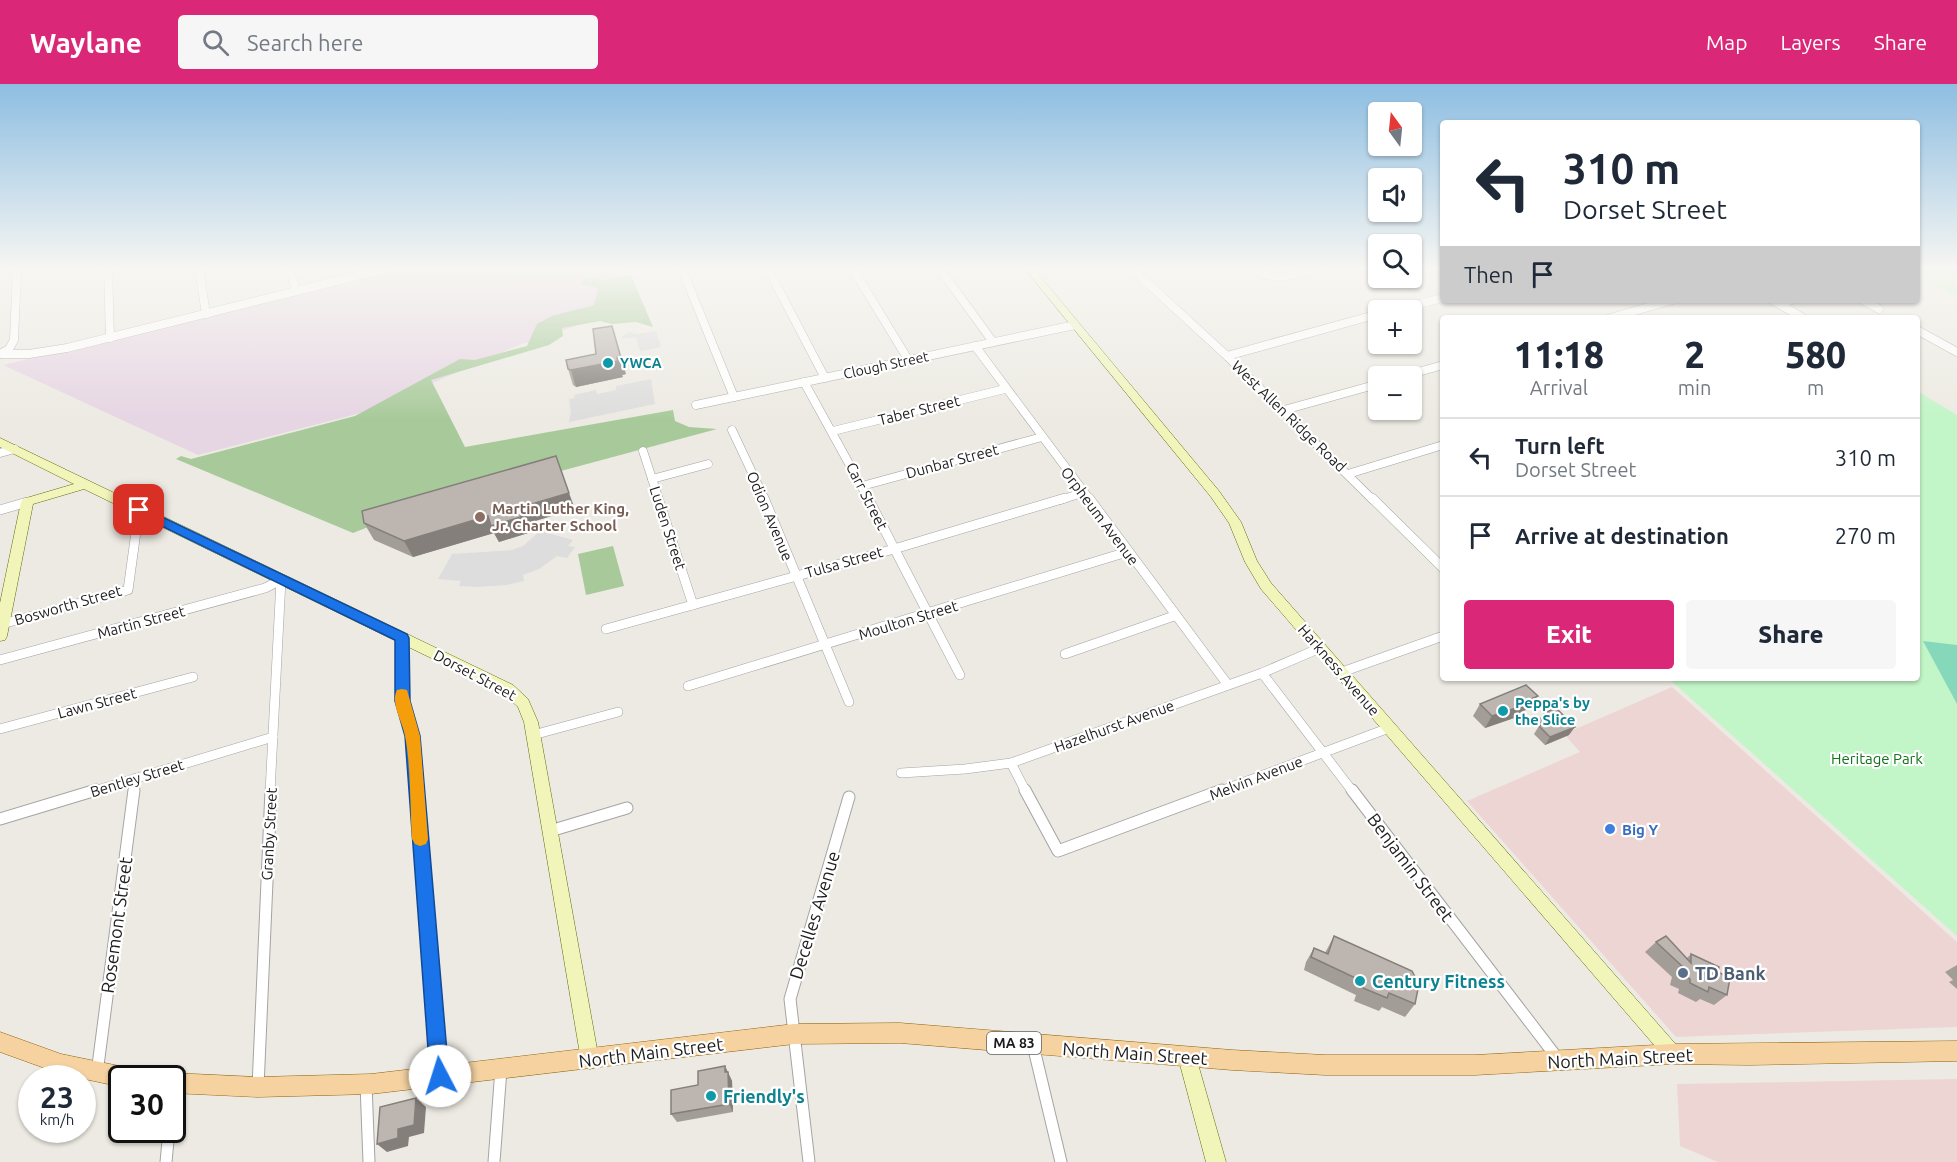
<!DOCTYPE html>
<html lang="en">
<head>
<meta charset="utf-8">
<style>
	:root { --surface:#fff; --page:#f6f6f7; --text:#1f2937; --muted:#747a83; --line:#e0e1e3; --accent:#db2777 }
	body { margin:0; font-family:Ubuntu,sans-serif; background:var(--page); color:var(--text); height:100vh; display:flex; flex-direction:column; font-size:22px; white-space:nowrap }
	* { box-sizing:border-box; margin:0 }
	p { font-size:20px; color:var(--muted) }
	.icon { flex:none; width:33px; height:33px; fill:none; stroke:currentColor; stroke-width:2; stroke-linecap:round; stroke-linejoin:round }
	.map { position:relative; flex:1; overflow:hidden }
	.drawer { position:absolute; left:1440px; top:231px; width:480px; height:366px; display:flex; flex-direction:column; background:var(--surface); border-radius:6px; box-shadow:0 2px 4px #0004 }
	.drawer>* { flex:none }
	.guide { position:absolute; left:1440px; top:36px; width:480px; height:183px; border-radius:6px; box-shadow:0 2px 4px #0004; background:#fff; color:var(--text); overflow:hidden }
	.needle { width:39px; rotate:345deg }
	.tools { position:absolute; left:1368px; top:18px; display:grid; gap:12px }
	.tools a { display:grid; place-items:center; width:54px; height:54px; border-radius:6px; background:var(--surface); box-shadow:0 2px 4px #0004; font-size:30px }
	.speed { position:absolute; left:18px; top:981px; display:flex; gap:12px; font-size:30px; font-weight:700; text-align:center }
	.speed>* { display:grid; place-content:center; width:78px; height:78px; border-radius:50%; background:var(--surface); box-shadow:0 2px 4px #0004; line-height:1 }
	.speed small { font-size:15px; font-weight:400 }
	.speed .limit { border:3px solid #111; border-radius:9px; background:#fff; color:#111 }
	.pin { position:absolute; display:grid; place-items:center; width:51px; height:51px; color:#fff; margin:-26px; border-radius:12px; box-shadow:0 3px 9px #0006 }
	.me { position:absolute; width:66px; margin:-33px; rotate:355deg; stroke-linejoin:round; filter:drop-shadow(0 0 4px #0008) }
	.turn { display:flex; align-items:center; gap:21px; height:126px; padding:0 24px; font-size:27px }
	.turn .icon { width:78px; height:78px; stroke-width:2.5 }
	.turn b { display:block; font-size:42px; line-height:51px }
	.then { display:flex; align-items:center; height:57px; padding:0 24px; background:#0003; gap:12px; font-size:22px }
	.eta { display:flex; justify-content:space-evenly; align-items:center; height:102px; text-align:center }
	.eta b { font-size:36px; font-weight:800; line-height:42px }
	.primary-button { display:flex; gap:12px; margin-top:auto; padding:12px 24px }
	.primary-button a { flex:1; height:69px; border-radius:6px; background:var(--accent); color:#fff; font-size:24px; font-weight:800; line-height:69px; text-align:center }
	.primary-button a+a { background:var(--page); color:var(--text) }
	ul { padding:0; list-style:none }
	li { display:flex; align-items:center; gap:18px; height:78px; padding:0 24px; border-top:2px solid var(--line) }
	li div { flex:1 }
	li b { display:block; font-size:22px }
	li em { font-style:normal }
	header { display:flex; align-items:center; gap:36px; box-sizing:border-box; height:84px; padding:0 30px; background:var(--accent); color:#fff }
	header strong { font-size:28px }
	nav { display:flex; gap:33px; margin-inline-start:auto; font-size:21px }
	.search { width:420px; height:54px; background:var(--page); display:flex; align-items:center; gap:15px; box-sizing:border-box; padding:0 21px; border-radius:6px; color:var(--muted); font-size:22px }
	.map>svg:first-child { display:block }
	.commercial { fill:#edd5d3 }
	.industrial { fill:#e6d5e3 }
	.forest { fill:#a8ca9a }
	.park { fill:#c2f5c7 }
	.pitch { fill:#86d8ba }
	.parking { fill:#ddd }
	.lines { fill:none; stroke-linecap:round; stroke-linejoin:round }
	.street-far2-casing { stroke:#a4a4a4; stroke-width:9 }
	.street-far1-casing { stroke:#a4a4a4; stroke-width:10 }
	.street-casing { stroke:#a4a4a4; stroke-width:13 }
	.secondary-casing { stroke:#5f6c0c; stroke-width:1 }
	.primary-casing { stroke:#8c630a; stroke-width:1 }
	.street-far2 { stroke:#fff; stroke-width:8 }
	.street-far1 { stroke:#fff; stroke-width:9 }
	.street { stroke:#fff; stroke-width:11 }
	.secondary { fill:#f1f5ba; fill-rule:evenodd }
	.primary { fill:#f5d2a0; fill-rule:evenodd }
	.wall { fill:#a39d97 }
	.shaded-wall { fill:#847f7b }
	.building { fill:#bdb6b0; stroke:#847f7b; stroke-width:1.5 }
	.route { fill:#1a73e8; stroke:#114b97; stroke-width:1.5 }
	.slow { fill:#f59e0b }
	.culture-dot { fill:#0f9aa8; stroke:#fff; stroke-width:2 }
	.education-dot { fill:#8d6e63; stroke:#fff; stroke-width:2 }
	.shop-dot { fill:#3f7fe0; stroke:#fff; stroke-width:2 }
	.service-dot { fill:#5c6f8a; stroke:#fff; stroke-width:2 }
	.labels { text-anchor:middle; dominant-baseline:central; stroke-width:4.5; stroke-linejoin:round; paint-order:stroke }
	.far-culture-label { font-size:14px; font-weight:bold; fill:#0d838f; stroke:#fff; text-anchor:start }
	.far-street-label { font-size:14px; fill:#1d1d1d; stroke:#fff }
	.shield { fill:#fff; stroke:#616161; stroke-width:1.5 }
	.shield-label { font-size:14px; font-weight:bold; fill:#1d1d1d }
	.street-label { font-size:15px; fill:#1d1d1d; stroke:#fff }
	.education-label { font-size:15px; font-weight:bold; fill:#785e54; stroke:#fff; text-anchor:start }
	.culture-label { font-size:15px; font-weight:bold; fill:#0d838f; stroke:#fff; text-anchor:start }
	.park-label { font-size:15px; fill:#12731c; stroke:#fff }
	.shop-label { font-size:15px; font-weight:bold; fill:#366cbe; stroke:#fff; text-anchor:start }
	.near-street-label { font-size:18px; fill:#1d1d1d; stroke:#fff }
	.near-service-label { font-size:18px; font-weight:bold; fill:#4e5e75; stroke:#fff; text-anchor:start }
	.near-culture-label { font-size:18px; font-weight:bold; fill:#0d838f; stroke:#fff; text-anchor:start }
</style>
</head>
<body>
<header>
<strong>Waylane</strong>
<div class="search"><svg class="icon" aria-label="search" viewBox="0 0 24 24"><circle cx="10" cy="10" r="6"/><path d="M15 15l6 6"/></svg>Search here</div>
<nav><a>Map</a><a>Layers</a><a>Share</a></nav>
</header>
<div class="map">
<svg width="1957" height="1078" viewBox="0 0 1957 1078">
	<rect width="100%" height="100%" fill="#edeae3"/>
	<g class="commercial">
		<polygon points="1672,603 1957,858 1957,943 1676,953 1467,717 1580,668 1564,650"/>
		<polygon points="1957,995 1957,1078 1718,1078 1680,1062 1677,1000"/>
	</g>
	<polygon class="industrial" points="402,185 616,185 632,223 516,262 372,326 198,371 3,281"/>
	<g class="forest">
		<polygon points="631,191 653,243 636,238 612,240 600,237 562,244 563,252 549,261 431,296 465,363 673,326 675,337 689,343 717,345 401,430 353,449 176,375 181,372 191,375 355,332 460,275 475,276 527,262 537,240 552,232 594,221 598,204 580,200 586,193 605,196"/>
		<polygon points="613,462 624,502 586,511 578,470"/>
	</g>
	<g class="park">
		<polygon points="1917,185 1957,185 1957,214 1917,193"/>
		<polygon points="1917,307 1957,331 1957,852 1668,594 1917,594"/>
	</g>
	<polygon class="pitch" points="1923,557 1957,561 1957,620"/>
	<g class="parking">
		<polygon points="656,247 661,263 640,267 636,254 620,254 629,248 637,250"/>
		<polygon points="651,295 655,320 569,338 571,328 569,315 575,314 574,311 596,306 597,310 616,306 616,302"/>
		<polygon points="540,447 573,456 568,462 575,463 567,474 557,472 539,485 523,491 524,497 507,501 477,503 459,502 461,497 438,495 452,470 512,466 523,462"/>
	</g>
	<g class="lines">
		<g class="street-far2-casing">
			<g id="street-far2">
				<polyline points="108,185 110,254"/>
				<polyline points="199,185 206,230"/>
				<polyline points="290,185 296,207"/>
				<polyline points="682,185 734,313"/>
				<polyline points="768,185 825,294"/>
				<polyline points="853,185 909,277"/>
				<polyline points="940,185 993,258"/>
				<polyline points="1132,185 1227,272 1373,416"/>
				<path d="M1253 185C1274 199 1294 191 1316 185"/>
				<polyline points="1772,216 1803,234"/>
				<polyline points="1862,216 1879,225"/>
				<polyline points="1779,220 1792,216"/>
				<polyline points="1394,226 1443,214"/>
				<polyline points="1610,234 1673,216"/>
				<polyline points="1917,246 1957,268"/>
				<polyline points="975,262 1090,416"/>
				<polyline points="0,270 29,270 67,264 385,185"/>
				<polyline points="0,270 9,265 14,256 17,185"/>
				<polyline points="1227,272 1378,230"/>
				<polyline points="1404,292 1443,281"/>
				<polyline points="804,298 869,416"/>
				<polyline points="696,321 1075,241"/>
				<polyline points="1284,326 1378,300"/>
				<polyline points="732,346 765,416"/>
				<polyline points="833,347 1005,305"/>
				<polyline points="643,367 659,416"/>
				<polyline points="0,369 15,365"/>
				<polyline points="1348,390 1443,361"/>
				<polyline points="652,395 708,380"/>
				<polyline points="862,402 1042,353"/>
				<polyline points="1060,416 1082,409"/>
			</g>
		</g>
		<g class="street-far1-casing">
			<g id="street-far1">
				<polyline points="658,414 693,521"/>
				<polyline points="764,414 849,618"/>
				<polyline points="868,414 960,591"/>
				<polyline points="1089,414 1228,601"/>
				<polyline points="1372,414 1443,484"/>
				<polyline points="0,426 27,418"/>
				<polyline points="2,540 128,506 139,426"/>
				<polyline points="606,545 894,465 1065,414"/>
				<polyline points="402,554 403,621 413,652 417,708"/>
				<polyline points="1065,570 1174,532"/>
				<polyline points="0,576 265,504 281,496"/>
				<polyline points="1342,588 1443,552"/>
				<polyline points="1262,589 1353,708"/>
				<polyline points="688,602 1127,468"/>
				<polyline points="0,645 193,593"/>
				<polyline points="533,651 618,628"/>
				<polyline points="1011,679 1026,708"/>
				<polyline points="901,689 965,685 1011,679 1262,589 1320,564"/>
				<polyline points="91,708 273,653"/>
				<polyline points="134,708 136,694"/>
				<polyline points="270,708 281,496"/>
				<polyline points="1218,708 1389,644"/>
			</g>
		</g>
		<g class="street-casing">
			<g id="street">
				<polyline points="417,706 440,992"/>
				<polyline points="1025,706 1058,767 1222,706"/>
				<polyline points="1352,706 1558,975"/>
				<polyline points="0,735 96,706"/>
				<polyline points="550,747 627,724"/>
				<polyline points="1033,961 1061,1078"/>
				<polyline points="97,989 134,706"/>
				<polyline points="366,1000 369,1078"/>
				<polyline points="258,1003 271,706"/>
				<polyline points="172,1018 175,1000"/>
				<polyline points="166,1078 169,1046"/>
				<polyline points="494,1078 501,985"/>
				<polyline points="809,1078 790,915 849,713"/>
			</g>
		</g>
		<g class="secondary-casing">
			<g id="secondary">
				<polygon points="1025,185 1034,185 1219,407 1241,438 1257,477 1271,499 1679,964 1682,970 1679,976 1673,979 1667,976 1261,505 1245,478 1229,439 1211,413"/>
				<polygon points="0,354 513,601 528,615 538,638 599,976 597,983 590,985 583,983 581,976 524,638 518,623 503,609 84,405 33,420 7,552 5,556 0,557 0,519 21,418 23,415 74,400 0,363"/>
				<polygon points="1187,964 1194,966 1226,1078 1206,1078 1178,973 1180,966"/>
			</g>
		</g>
		<g class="primary-casing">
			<g id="primary">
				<polygon points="900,939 1232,966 1325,971 1475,971 1673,960 1957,957 1957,977 1749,981 1673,980 1475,991 1325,991 1232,986 900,959 794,960 371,1010 258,1013 172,1009 172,994 163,994 172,989 258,993 371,990 794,940"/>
				<polygon points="0,948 61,970 129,984 136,987 139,994 122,994 122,1003 61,990 0,968"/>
			</g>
		</g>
		<use href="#street-far2" class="street-far2"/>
		<use href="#street-far1" class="street-far1"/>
		<use href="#street" class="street"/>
		<use href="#secondary" class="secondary"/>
		<use href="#primary" class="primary"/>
	</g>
	<g class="wall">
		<polygon points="568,285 626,290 622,291 623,293 576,303 573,301"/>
		<polygon points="575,425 525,440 528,449 499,458 494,449 413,473 374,456 364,439"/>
		<polygon points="1480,620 1530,624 1521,628 1517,633 1485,644 1473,632"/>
		<polygon points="1544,629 1569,651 1545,661 1534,650 1539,642 1542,641 1538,637"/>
		<polygon points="1334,852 1415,920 1405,933 1382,923 1379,927 1354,917 1356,911 1304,886 1306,878 1314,864 1325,869"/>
		<polygon points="1656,858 1687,874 1691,870 1718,888 1727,911 1714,921 1700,915 1696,918 1678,909 1679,905 1670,901 1672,893 1645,868"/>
		<polygon points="1957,881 1957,905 1949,898 1953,896 1945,888"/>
		<polygon points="725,982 732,997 733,1028 677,1038 671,1030"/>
	</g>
	<g class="shaded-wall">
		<polygon points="612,242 626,290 622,291 623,293 576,303 571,286 618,277"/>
		<polygon points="569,409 575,425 525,440 528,449 499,458 494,449 413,473 404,457"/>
		<polygon points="1538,612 1530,624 1521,628 1517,633 1485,644 1492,632"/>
		<polygon points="1575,643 1569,651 1545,661 1550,653"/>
		<polygon points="725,982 732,997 733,1028 729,1020"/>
		<polygon points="416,1014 426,1023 424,1049 409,1053 408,1062 387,1068 377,1060 398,1045"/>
	</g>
	<g class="building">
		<polygon points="612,242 621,274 617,274 618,277 571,286 568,285 566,276 596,270 593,245"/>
		<polygon points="556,372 569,409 518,424 521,433 491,442 488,432 404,457 364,439 362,427"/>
		<polygon points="1526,601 1538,612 1522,619 1525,621 1492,632 1480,620"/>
		<polygon points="1556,624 1575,643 1550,653 1539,642 1551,637 1544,629"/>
		<polygon points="1334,852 1412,887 1419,900 1415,920 1389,909 1387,914 1363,904 1364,898 1311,873 1314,864 1328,870"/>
		<polygon points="1666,852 1691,879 1691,870 1719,883 1718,888 1730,894 1727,911 1709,903 1708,908 1690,899 1690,895 1682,891 1683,883 1656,858"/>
		<polygon points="725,982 725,988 728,988 729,1020 671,1030 671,1006 698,1001 698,987"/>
		<polygon points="416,1014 414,1041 398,1045 398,1054 377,1060 380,1023"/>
	</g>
	<linearGradient id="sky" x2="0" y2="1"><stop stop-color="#8dbee2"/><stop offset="0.55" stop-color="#f7f6f2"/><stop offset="1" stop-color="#f7f6f2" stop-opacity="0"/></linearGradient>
	<rect width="1957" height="336" fill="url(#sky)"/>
	<polygon class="route" points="139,422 407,550 409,554 410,617 420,652 449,992 446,999 440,1002 433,999 430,992 405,652 395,617 395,556 135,429 133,426"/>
	<path class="slow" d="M402 605 407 606 420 652 428 755 426 760 420 762 415 760 412 755C410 724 411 681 405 652 403 638 390 620 397 606Z"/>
	<g class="culture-dot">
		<circle cx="608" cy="279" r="6"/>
		<circle cx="1503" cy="627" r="6"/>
		<circle cx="1360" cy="897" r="6"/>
		<circle cx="711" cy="1012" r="6"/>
	</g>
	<circle class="education-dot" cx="480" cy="433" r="6"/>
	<circle class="shop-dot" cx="1610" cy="745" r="6"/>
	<circle class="service-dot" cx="1683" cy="889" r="6"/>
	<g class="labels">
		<g class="far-culture-label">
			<text x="620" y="279">YWCA</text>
		</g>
		<g class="far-street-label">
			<text transform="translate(886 281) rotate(-12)">Clough Street</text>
		</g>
		<rect class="shield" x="987" y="948" width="54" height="22" rx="4.5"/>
		<g class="shield-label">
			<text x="1014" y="959">MA 83</text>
		</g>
		<g class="street-label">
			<text transform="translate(919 326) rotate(-14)">Taber Street</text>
			<text transform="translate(1289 332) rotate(44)">West Allen Ridge Road</text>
			<text transform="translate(952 377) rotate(-15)">Dunbar Street</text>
			<text transform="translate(867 412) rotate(63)">Carr Street</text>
			<text transform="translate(770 432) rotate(67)">Odion Avenue</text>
			<text transform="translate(1100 432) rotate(53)">Orpheum Avenue</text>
			<text transform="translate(668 444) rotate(72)">Luden Street</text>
			<text transform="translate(844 478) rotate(-16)">Tulsa Street</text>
			<text transform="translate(68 521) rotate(-16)">Bosworth Street</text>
			<text transform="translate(908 536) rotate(-17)">Moulton Street</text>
			<text transform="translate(141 538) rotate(-15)">Martin Street</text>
			<text transform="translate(1339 586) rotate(49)">Harkness Avenue</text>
			<text transform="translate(475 591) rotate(28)">Dorset Street</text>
			<text transform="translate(97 619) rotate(-15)">Lawn Street</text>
			<text transform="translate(1114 642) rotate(-20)">Hazelhurst Avenue</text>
			<text transform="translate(137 694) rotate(-17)">Bentley Street</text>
			<text transform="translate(1256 694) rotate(-21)">Melvin Avenue</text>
			<text transform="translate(269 750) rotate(-87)">Granby Street</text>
		</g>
		<g class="education-label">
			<text x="492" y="424">Martin Luther King,<tspan x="492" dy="17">Jr. Charter School</tspan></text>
		</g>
		<g class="culture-label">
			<text x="1515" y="618">Peppa's by<tspan x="1515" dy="17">the Slice</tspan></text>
		</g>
		<g class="park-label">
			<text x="1877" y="674">Heritage Park</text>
		</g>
		<g class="shop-label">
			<text x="1622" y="745">Big Y</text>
		</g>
		<g class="near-street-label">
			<text transform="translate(1411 783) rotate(53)">Benjamin Street</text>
			<text transform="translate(814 831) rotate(-73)">Decelles Avenue</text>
			<text transform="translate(116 841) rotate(-82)">Rosemont Street</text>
			<text transform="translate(651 968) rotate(-7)">North Main Street</text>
			<text transform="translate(1135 969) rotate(4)">North Main Street</text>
			<text transform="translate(1620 974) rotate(-3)">North Main Street</text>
		</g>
		<g class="near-service-label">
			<text x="1695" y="889">TD Bank</text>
		</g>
		<g class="near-culture-label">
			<text x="1372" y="897">Century Fitness</text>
			<text x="723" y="1012">Friendly's</text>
		</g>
	</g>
</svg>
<div class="tools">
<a><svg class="needle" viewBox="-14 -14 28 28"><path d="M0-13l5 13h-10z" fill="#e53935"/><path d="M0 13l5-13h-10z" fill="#747a83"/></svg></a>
<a><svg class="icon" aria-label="sound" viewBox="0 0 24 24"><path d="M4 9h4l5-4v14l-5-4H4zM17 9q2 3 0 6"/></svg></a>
<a><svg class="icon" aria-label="search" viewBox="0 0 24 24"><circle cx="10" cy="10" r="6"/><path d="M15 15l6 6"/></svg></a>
<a>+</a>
<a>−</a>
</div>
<div class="speed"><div>23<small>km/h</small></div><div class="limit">30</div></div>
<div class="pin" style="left:139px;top:426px;background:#d93025"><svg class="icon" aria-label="arrive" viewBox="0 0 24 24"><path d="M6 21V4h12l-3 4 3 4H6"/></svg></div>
<svg class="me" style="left:440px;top:992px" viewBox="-20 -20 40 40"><circle r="19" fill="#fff"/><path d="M0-13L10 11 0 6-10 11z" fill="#1a73e8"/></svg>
<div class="guide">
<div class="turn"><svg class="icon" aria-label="left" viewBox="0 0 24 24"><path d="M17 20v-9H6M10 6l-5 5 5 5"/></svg><div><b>310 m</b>Dorset Street</div></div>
<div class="then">Then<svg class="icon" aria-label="arrive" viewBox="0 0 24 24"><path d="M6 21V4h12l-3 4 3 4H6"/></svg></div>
</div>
<section class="drawer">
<div class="eta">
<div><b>11:18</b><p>Arrival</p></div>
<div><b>2</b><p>min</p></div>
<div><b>580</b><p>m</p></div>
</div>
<ul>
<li><svg class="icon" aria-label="left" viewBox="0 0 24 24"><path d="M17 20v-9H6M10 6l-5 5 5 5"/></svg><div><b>Turn left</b><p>Dorset Street</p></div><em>310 m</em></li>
<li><svg class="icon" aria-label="arrive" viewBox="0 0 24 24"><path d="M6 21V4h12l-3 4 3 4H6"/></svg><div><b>Arrive at destination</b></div><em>270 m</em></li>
</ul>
<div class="primary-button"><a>Exit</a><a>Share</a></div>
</section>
</div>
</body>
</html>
